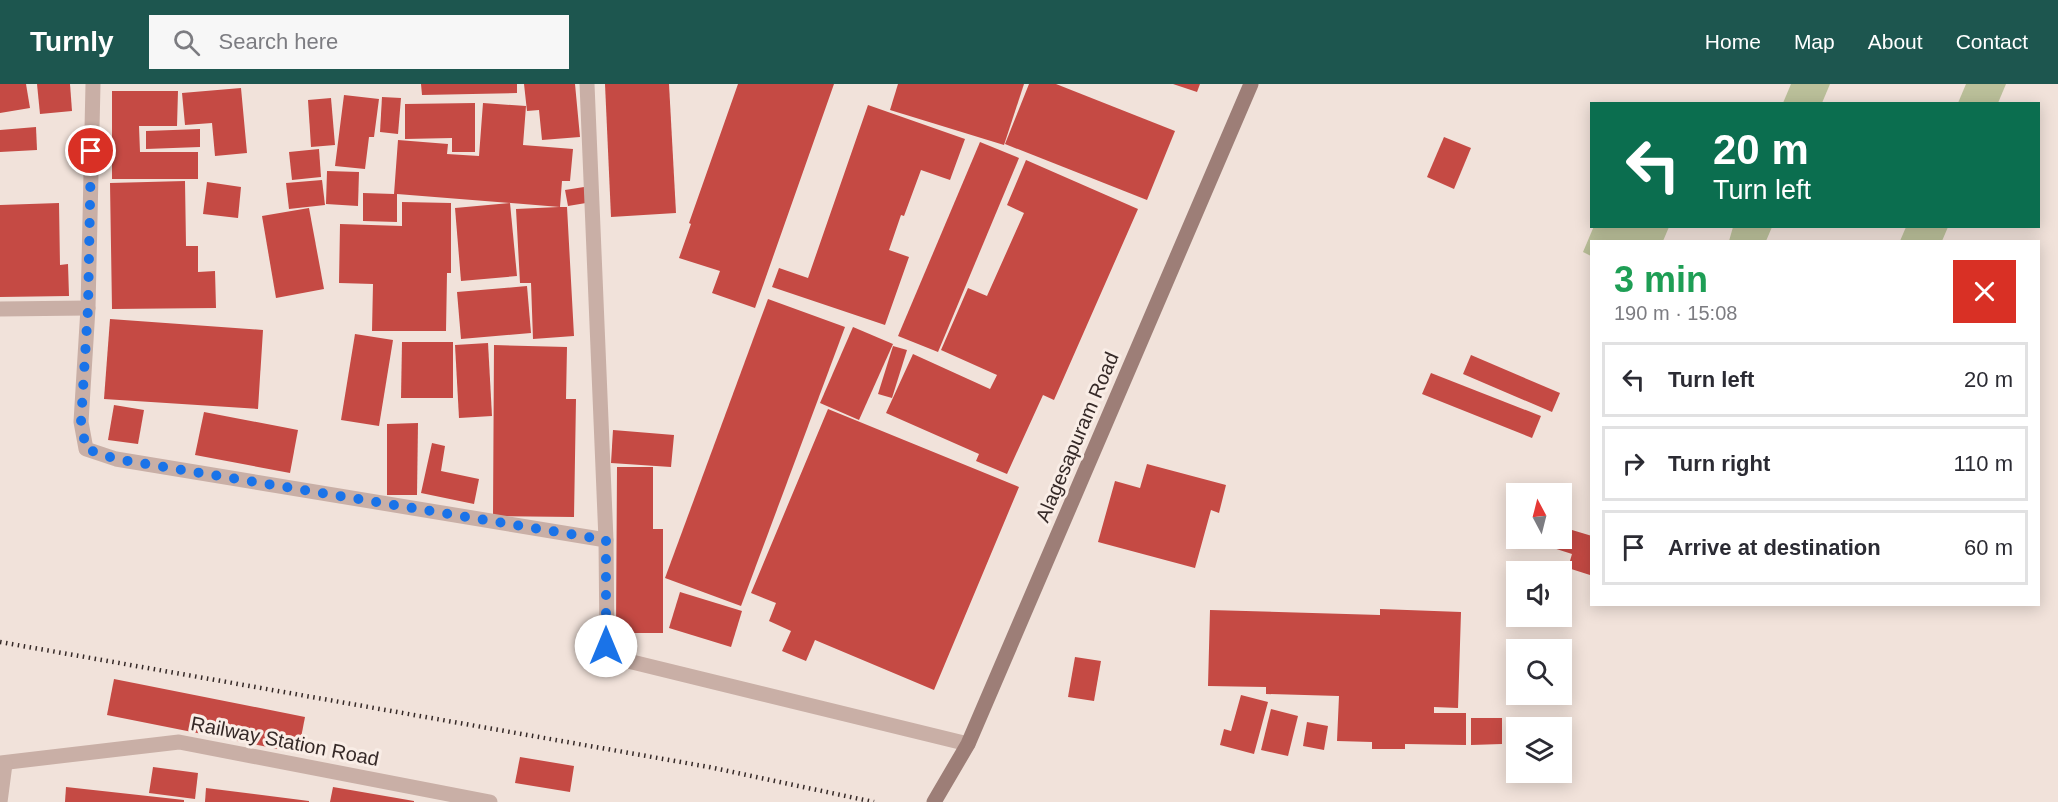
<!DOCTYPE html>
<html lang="en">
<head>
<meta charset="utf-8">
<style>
	:root { --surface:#fff; --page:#f7f7f7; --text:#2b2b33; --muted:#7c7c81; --line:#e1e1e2; --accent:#1d564f }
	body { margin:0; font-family:Helvetica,sans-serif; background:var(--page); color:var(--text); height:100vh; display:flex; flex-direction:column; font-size:22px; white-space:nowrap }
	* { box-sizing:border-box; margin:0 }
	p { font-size:20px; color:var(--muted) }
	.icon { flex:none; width:33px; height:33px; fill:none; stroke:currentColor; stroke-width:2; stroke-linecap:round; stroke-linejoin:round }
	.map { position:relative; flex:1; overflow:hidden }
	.drawer { position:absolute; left:1590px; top:156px; width:450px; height:366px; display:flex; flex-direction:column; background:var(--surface); border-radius:0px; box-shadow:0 3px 15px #0003 }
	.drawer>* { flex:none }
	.top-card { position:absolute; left:1590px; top:18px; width:450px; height:126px; border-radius:0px; box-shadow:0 3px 15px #0003; background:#0b6e4f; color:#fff; overflow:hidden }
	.needle { width:39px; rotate:353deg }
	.tools { position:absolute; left:1506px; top:399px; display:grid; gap:12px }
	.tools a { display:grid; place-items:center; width:66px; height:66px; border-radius:0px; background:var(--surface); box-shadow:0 3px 15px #0003; font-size:30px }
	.pin { position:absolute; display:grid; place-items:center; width:51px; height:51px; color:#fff; margin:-26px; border:3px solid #fff; border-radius:50%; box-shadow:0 2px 6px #0007 }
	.me { position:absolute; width:66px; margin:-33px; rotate:0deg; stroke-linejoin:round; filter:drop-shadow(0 0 4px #0008) }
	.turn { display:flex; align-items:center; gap:21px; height:126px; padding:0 24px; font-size:27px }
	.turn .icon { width:78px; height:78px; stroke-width:2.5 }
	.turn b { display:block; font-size:42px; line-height:51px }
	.round { display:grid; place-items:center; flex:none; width:63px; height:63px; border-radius:0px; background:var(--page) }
	.summary { display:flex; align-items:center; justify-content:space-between; height:102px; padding:0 24px }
	h1 { font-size:36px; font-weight:600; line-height:45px; color:#1e9e55 }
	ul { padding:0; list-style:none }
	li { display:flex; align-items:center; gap:18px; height:75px; margin:0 12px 9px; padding:0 12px; border:3px solid var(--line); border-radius:0px }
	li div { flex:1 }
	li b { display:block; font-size:22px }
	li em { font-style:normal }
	header { display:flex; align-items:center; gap:36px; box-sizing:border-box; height:84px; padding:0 30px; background:var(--accent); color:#fff }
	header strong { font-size:28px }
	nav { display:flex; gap:33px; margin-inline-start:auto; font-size:21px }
	.search { width:420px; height:54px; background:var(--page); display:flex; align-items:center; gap:15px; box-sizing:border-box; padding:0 21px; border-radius:0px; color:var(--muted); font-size:22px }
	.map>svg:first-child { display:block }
	.green { fill:#bbc09a }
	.building { fill:#c54a44 }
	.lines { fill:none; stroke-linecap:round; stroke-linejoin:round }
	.minor { stroke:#c9afa6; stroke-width:15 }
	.tertiary { stroke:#c9afa6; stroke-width:15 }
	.secondary { stroke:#9d7e77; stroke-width:15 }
	.rail { stroke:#352927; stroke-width:4.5; stroke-dasharray:1.5 4.5; stroke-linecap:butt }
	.route { stroke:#1a73e8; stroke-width:10; stroke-dasharray:0 18 }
	.labels { text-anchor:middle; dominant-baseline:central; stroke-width:6; stroke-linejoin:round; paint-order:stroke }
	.street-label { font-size:20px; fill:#352927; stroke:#f9ede6 }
</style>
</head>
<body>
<header>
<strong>Turnly</strong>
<div class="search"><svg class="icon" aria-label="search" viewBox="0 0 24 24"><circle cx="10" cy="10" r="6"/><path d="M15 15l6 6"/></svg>Search here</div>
<nav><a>Home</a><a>Map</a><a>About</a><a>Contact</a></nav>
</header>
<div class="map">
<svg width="2058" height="718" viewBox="0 0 2058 718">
	<rect width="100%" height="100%" fill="#f1e2da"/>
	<g class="green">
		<polygon points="1791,0 1830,0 1822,19 1783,19"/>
		<polygon points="1966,0 2006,0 1998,19 1958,19"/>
		<polygon points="1594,142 1669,142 1669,143 1663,157 1592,158 1591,172 1583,168"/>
		<polygon points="1733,143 1733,142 1772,143 1766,157 1729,157"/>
		<polygon points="1906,143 1906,142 1948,143 1942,157 1900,157"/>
	</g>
	<g class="building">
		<polygon points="0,0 26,0 30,24 0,29"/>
		<polygon points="37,0 70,0 72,27 40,30"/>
		<polygon points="421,0 517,0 517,9 422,11"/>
		<polygon points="524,0 575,0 580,53 542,56 539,26 527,27"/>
		<polygon points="605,0 669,0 676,129 611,133"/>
		<polygon points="738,0 834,0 755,224 712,209 720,187 679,174 691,140 689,139"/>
		<polygon points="898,0 1024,0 1004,61 890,26"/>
		<polygon points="1029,0 1056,0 1175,47 1147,116 1005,60"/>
		<polygon points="1173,0 1200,0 1197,8"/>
		<polygon points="241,4 247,69 215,72 212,39 185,41 182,9"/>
		<polygon points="112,7 178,7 177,42 139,42 140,68 198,68 198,95 112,95"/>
		<polygon points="344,11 379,15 374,53 369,53 365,85 335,82"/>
		<polygon points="382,13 401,14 398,50 380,48"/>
		<polygon points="331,14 335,61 311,63 308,16"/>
		<polygon points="475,19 475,68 452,68 452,54 405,55 405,20"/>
		<polygon points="483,19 526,22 523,61 573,65 570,97 562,97 560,123 397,110 397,138 363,137 363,109 394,110 398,56 448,60 447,70 479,72"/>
		<polygon points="868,21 965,55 950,96 921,86 904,132 901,131 889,166 909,173 885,241 772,203 779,184 808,194"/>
		<polygon points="36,43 37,66 0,68 0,46"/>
		<polygon points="200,45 200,63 146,65 146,47"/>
		<polygon points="1444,53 1471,64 1454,105 1427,93"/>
		<polygon points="980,58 1019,74 938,268 898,252"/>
		<polygon points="319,65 321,93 292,96 289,68"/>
		<polygon points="1026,76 1138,125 1054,316 1043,311 1007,390 976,377 979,370 886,329 913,270 990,305 997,291 941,266 968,204 987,212 1024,129 1007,121"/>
		<polygon points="327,87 359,88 358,122 326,120"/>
		<polygon points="322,96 325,121 289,125 286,99"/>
		<polygon points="185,97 186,162 198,162 198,188 215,187 216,224 112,225 110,99"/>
		<polygon points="207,98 241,103 238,134 203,130"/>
		<polygon points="584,103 586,119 568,122 565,106"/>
		<polygon points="402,118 451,119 451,189 447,189 446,247 372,247 373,200 339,199 340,140 402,142"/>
		<polygon points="59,119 60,181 68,180 69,212 0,213 0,121"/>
		<polygon points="510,119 517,192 461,197 455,124"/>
		<polygon points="559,123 567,123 574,252 533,255 531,199 520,199 516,125"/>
		<polygon points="309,124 324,205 276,214 262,132"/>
		<polygon points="527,202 531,249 461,255 457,208"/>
		<polygon points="768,215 845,243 741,522 665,494"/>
		<polygon points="110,235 263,246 258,325 104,315"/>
		<polygon points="853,243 893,260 859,336 820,319"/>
		<polygon points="355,250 393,256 379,342 341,336"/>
		<polygon points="402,258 453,258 453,314 401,314"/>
		<polygon points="488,259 492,332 459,334 455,261"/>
		<polygon points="494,261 567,263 566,315 576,315 574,433 493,432"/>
		<polygon points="893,262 907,266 892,314 878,310"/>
		<polygon points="1471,271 1560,309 1552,328 1463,290"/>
		<polygon points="1431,289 1541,332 1532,354 1422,310"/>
		<polygon points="114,321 144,326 138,360 108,356"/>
		<polygon points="828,325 1019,403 934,606 815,556 806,577 782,567 791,547 769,537 776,519 751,509"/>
		<polygon points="204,328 298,346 290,389 195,371"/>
		<polygon points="418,339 417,411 387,411 387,340"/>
		<polygon points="613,346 674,351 671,383 611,379"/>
		<polygon points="432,359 445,362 441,387 479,395 474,420 421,409"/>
		<polygon points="1147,380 1226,401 1219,429 1211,426 1195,484 1098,458 1115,397 1140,404"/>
		<polygon points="617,383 653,383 653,445 663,445 663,549 616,549"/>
		<polygon points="1562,443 1592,452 1590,491 1568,484 1572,470 1544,461 1547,454 1562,454"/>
		<polygon points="680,508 742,527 731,563 669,544"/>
		<polygon points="1380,525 1461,528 1458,624 1434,623 1434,629 1466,629 1466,661 1405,660 1405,665 1372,665 1372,658 1337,657 1339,612 1266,610 1266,603 1208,602 1210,526 1380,531"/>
		<polygon points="1075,573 1101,577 1094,617 1068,613"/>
		<polygon points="114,595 305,633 298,669 107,631"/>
		<polygon points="1241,611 1268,618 1254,670 1220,661 1224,645 1231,647"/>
		<polygon points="1271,625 1298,632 1288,672 1261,666"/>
		<polygon points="1471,634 1502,634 1502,660 1471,661"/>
		<polygon points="1307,638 1328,642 1324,666 1303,662"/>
		<polygon points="520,673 574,682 570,708 515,699"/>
		<polygon points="153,683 198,689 195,715 149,709"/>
		<polygon points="66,703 184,716 184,718 65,718"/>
		<polygon points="333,703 414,717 414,718 330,718"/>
		<polygon points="206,704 309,717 309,718 205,718"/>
	</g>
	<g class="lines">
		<g class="minor">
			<polyline points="587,0 606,456"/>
			<polyline points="0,225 88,224"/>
		</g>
		<g class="tertiary">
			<polyline points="93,0 88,224 81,338 86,365 116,375 606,456 607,562 628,577 968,660"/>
			<polyline points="0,679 179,658 490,718"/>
			<polyline points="0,718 5,680"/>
		</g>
		<polyline class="secondary" points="934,718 968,660 1251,0"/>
		<polyline class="rail" points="0,558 709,683 874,718"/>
	</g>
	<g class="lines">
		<polyline class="route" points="91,67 88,224 81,338 86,365 116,375 606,456 606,562"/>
	</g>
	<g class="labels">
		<g class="street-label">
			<text transform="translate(1077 353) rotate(-67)">Alagesapuram Road</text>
			<text transform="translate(285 657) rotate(11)">Railway Station Road</text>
		</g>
	</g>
</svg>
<div class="tools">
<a><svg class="needle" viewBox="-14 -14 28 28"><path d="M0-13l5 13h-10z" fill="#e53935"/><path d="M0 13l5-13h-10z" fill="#7c7c81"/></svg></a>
<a><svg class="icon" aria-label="sound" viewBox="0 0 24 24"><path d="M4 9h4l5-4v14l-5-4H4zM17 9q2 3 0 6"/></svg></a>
<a><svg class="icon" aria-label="search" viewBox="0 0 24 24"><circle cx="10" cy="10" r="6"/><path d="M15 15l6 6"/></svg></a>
<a><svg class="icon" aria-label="layers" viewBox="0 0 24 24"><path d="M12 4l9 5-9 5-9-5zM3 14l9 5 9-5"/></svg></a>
</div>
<div class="pin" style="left:91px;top:67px;background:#d93025"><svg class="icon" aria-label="arrive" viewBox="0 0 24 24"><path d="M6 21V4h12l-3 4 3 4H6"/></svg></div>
<svg class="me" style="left:606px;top:562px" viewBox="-20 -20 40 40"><circle r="19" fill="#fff"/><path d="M0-13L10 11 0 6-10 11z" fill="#1a73e8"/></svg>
<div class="top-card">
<div class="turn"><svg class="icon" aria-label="left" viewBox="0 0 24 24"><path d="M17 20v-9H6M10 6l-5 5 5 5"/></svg><div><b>20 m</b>Turn left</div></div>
</div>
<section class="drawer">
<div class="summary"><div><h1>3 min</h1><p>190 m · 15:08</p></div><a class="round" style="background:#d93025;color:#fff"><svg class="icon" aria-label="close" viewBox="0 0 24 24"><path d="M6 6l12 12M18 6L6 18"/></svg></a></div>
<ul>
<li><svg class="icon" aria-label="left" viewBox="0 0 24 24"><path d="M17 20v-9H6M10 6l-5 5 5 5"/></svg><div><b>Turn left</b></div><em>20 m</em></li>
<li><svg class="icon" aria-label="right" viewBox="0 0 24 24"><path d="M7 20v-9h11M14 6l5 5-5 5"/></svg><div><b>Turn right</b></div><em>110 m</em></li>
<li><svg class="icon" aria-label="arrive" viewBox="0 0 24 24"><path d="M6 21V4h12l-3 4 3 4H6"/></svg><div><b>Arrive at destination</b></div><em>60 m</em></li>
</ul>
</section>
</div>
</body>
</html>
